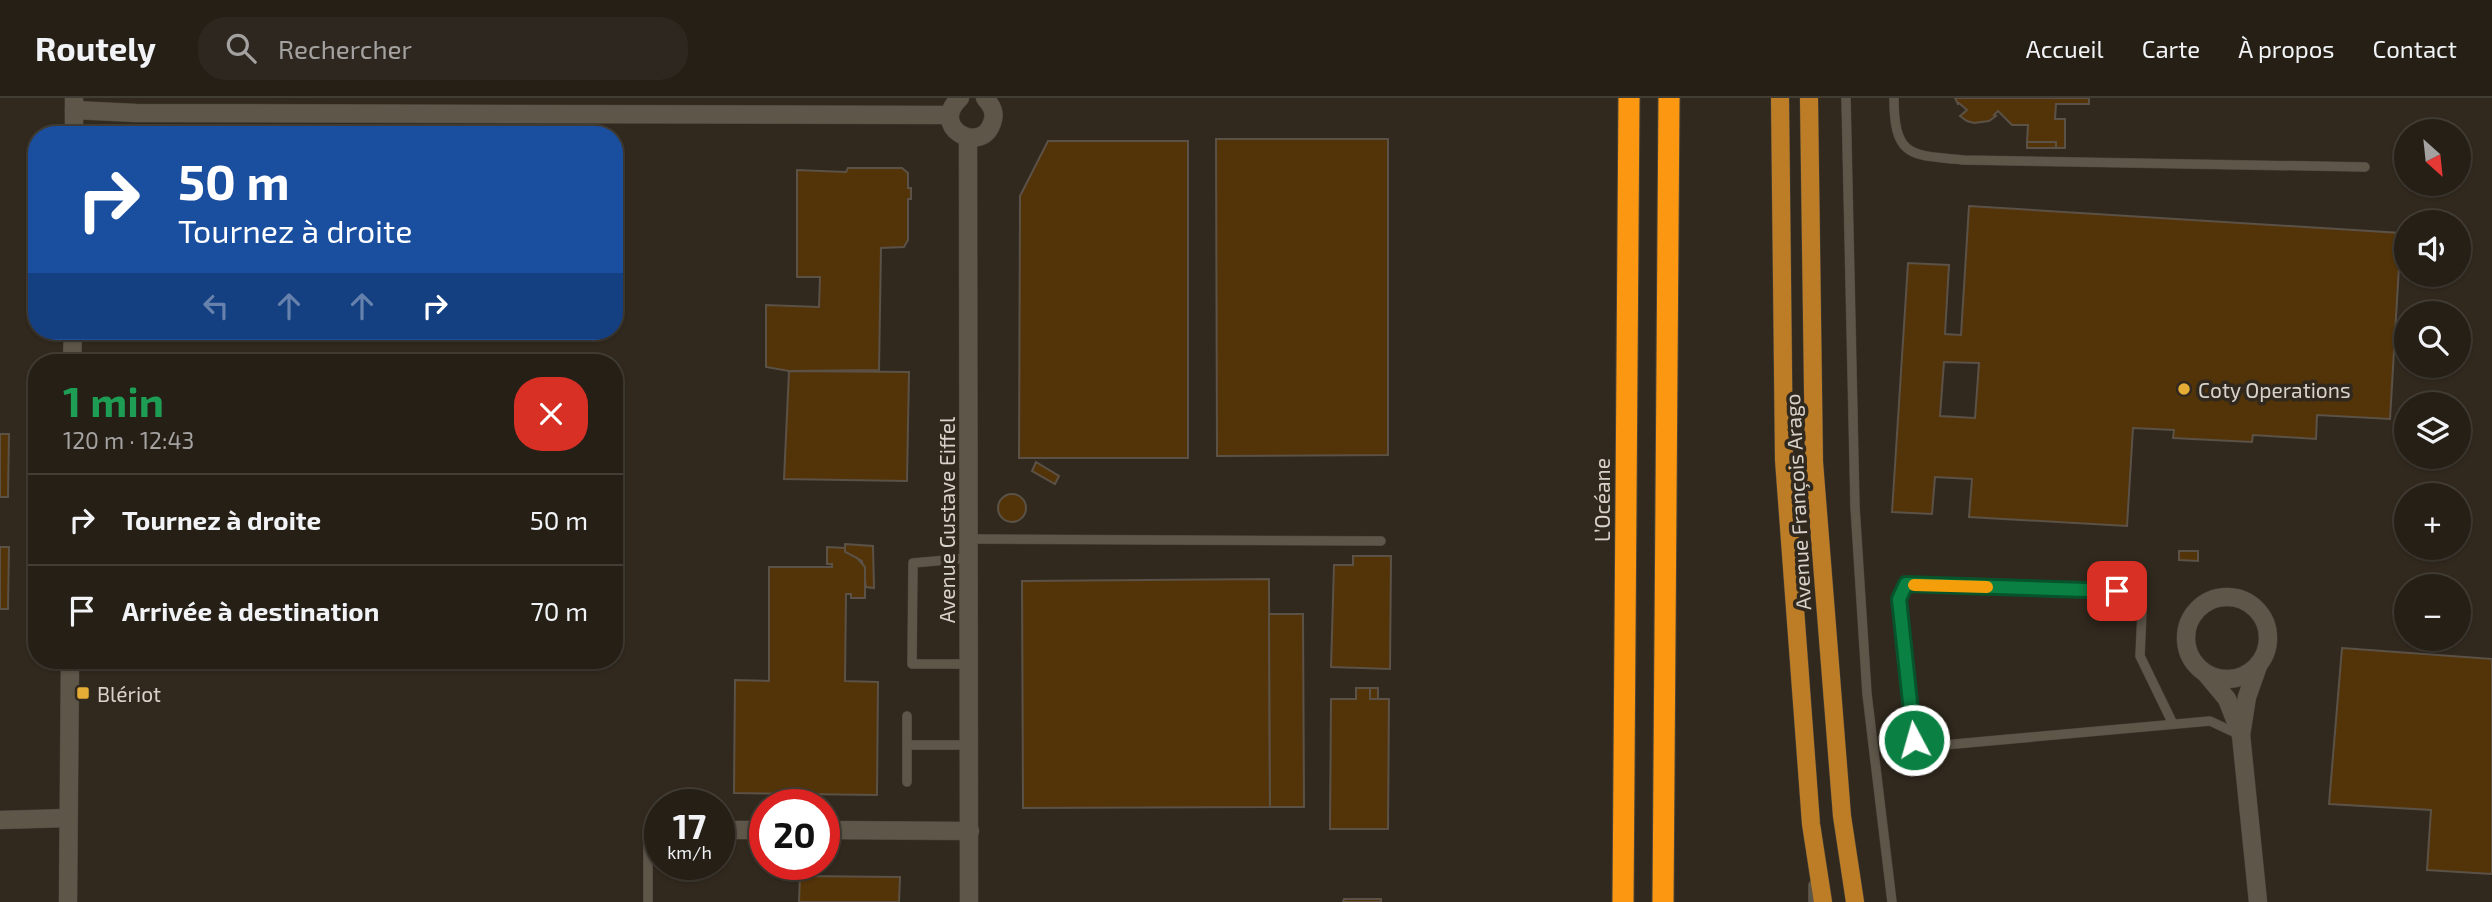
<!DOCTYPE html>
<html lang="fr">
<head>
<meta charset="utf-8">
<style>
	:root { --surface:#251f16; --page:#2d271f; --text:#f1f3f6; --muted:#a3a2a1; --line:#423d35 }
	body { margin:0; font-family:"Exo 2",sans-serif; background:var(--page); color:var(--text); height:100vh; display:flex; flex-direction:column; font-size:26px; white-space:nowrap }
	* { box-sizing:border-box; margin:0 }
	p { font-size:23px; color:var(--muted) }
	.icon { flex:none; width:38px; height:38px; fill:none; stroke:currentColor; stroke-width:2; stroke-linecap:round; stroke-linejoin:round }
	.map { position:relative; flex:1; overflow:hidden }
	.side { position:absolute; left:28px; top:256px; width:595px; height:315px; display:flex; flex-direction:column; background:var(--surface); border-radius:28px; box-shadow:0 2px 5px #0004,0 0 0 2px var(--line) }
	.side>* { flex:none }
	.top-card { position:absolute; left:28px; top:28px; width:595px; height:214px; border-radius:28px; box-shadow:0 2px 5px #0004,0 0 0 2px var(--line); background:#1a4fa0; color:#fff; overflow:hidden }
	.needle { width:46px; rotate:153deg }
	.fabs { position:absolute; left:2394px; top:21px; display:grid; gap:14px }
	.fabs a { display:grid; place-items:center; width:77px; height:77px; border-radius:50%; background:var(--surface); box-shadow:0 2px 5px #0004,0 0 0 2px var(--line); font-size:35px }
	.speed { position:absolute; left:644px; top:691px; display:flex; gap:14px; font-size:35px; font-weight:700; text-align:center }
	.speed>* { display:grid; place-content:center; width:91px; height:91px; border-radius:50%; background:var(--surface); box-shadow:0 2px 5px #0004,0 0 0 2px var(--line); line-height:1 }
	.speed small { font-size:18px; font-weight:400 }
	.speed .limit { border:10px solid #d22; background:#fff; color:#111 }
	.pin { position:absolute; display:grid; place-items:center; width:60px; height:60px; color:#fff; margin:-30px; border-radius:14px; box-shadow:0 4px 10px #0006 }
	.me { position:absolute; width:77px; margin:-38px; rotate:354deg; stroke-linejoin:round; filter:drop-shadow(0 0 5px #0008) }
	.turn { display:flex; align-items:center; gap:24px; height:147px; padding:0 35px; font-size:32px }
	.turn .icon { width:91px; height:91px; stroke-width:2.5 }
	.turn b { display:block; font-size:49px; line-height:60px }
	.lanes { display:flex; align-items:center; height:66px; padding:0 35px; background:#0003; justify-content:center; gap:35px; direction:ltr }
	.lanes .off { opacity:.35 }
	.round { display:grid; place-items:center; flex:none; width:74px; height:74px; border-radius:28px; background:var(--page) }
	.head { display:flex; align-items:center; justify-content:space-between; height:119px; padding:0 35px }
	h1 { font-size:42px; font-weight:700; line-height:52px; color:#1e9e55 }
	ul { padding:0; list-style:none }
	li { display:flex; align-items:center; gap:21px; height:91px; padding:0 35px; border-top:2px solid var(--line) }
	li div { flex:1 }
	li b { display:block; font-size:26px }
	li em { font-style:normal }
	header { display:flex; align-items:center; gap:42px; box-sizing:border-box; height:98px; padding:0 35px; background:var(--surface); border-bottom:2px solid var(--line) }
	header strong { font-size:33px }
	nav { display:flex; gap:38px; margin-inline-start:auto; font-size:24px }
	.search { width:490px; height:63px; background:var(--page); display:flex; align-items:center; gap:18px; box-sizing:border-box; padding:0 24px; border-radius:28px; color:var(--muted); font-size:26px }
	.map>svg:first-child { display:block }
	.building { fill:#533409; stroke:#5b5146; stroke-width:2; fill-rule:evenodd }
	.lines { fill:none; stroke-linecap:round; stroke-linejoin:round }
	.service-casing { stroke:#4a443a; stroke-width:10 }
	.minor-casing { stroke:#4a443a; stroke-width:19 }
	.tertiary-casing { stroke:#4a443a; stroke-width:19 }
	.primary-casing { stroke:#4a443a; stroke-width:19 }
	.motorway-casing { stroke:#4a443a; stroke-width:23 }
	.service { stroke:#5e5649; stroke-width:9 }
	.minor { stroke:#5e5649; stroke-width:18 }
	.tertiary { stroke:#5e5649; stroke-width:18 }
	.primary { stroke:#bd7d27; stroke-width:18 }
	.motorway { stroke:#fc9711; stroke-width:21 }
	.route-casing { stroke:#07532c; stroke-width:18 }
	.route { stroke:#0b8043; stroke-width:12 }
	.slow { stroke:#f59e0b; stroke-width:12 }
	.poi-dot { fill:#e5ad36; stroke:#31291e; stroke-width:2.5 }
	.labels { text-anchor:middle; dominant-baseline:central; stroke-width:7; stroke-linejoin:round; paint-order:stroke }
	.poi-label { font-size:21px; fill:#d7d2cb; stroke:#31291e; text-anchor:start }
	.street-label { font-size:21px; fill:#d7d2cb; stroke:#31291e }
</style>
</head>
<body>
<header>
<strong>Routely</strong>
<div class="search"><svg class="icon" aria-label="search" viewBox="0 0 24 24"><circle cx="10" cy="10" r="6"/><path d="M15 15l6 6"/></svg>Rechercher</div>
<nav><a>Accueil</a><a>Carte</a><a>À propos</a><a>Contact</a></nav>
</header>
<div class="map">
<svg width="2492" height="804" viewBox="0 0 2492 804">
	<rect width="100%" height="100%" fill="#31291e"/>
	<g class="building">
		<polygon points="1955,0 2089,0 2089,6 2056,6 2055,21 2065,21 2065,50 2056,50 2056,44 2027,44 2028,27 2012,27 1998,13 1994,17 1996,18 1989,23 1974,25 1967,23 1960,18 1967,12 1959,5 1958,6"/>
		<polygon points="1216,41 1388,41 1388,357 1217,358"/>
		<polygon points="1048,43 1188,43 1188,360 1019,360 1020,98"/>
		<rect x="2027" y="44" width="29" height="6"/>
		<polygon points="848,70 902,70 908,75 908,90 911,90 911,101 908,101 908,142 904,149 881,150 879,272 789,273 766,269 766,207 819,209 820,179 797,179 797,72 846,74"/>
		<path d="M1969 108 2401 135 2390 321 2317 317 2316 341 2253 337 2252 344 2173 340 2174 332 2133 330 2127 428 1969 419 1972 381 1935 379 1932 416 1892 414 1908 165 1949 167 1945 236 1961 237ZM1944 264 1979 265 1975 320 1940 318Z"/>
		<polygon points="789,273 909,274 907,383 784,381"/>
		<polygon points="0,336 9,336 8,399 0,399"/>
		<polygon points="1036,364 1059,378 1055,386 1032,373"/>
		<circle cx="1012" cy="410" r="14"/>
		<polygon points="946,405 953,406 953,421 946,421"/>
		<polygon points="845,446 873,448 874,490 866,489 862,463 845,454"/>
		<polygon points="0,449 9,449 8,511 0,511"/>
		<polygon points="827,449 845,450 845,454 857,460 865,469 865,500 851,500 851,496 846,496 845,583 878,584 877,697 734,695 735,582 769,583 769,469 832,469 832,466 827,466"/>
		<polygon points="2179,453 2198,453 2198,463 2179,462"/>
		<polygon points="1353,458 1391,458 1390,571 1331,569 1334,467 1353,467"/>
		<polygon points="1269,481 1270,709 1023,710 1022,483"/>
		<polygon points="1269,516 1303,516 1304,709 1270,709"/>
		<polygon points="2342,550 2492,561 2492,776 2427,772 2431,712 2329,706"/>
		<polygon points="1356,590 1370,590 1370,601 1389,601 1388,731 1330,731 1331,601 1356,601"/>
		<rect x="1370" y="590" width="8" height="11"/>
		<polygon points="800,778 900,779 899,804 799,804"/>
		<polygon points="1344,801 1381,801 1381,804 1343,804"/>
	</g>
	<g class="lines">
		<g class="service-casing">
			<g id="service">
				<polyline points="1846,0 1855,409 1867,596 1892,804"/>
				<path d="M1894 0C1894 61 1912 57 1964 62L2365 69"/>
				<polyline points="969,441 1381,443"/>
				<polyline points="969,460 913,465 912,566 970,566"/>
				<polyline points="2173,626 2140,558 2142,513 2134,501 2117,493 1906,486 1899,501 1914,642 1922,649 2210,623 2240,637"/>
				<polyline points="907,647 970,647"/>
				<polyline points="907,684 907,618"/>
				<polyline points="1813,787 1813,804"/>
				<polyline points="648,804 648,733 660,733"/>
			</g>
		</g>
		<g class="minor-casing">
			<g id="minor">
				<path d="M960 0C928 29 981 58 992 25 996 15 992 8 985 0"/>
				<polyline points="74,12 136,15 949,17"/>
				<polyline points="968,40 969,804"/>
				<circle cx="2227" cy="540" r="41"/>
				<polyline points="2207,577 2227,601 2241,637 2258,804"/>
				<polyline points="2241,637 2247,599 2258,568"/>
				<polyline points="0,722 68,720"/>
				<polyline points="719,732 765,732"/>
				<polyline points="824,732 970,733"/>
			</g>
		</g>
		<g class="tertiary-casing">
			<g id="tertiary">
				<polyline points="74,0 74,37"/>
				<polyline points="72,264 73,233"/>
				<polyline points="68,804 70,562"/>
			</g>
		</g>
		<g class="primary-casing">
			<g id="primary">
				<polyline points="1780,0 1784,362 1811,726 1823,804"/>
				<polyline points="1809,0 1814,364 1842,718 1855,804"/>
			</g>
		</g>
		<g class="motorway-casing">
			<g id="motorway">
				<polyline points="1623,804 1629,0"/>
				<polyline points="1663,804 1669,0"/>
			</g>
		</g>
		<use href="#service" class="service"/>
		<use href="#minor" class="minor"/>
		<use href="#tertiary" class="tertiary"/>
		<use href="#primary" class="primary"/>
		<use href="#motorway" class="motorway"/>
	</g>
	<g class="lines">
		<g class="route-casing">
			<polyline id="route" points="1914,642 1899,501 1906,486 2117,493"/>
		</g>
		<use href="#route" class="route"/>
		<polyline class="slow" points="1914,487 1987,489"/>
	</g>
	<g class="poi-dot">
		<circle cx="2184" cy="291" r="7"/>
		<rect x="76" y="588" width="14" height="14" rx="3.5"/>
	</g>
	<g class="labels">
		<g class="poi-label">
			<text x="2198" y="291">Coty Operations</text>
			<text x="97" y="595">Blériot</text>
		</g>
		<g class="street-label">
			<text transform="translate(1601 402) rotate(-90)">L’Océane</text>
			<text transform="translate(1797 404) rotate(-93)">Avenue François Arago</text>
			<text transform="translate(946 422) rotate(-90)">Avenue Gustave Eiffel</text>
		</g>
	</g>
</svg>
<div class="fabs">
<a><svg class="needle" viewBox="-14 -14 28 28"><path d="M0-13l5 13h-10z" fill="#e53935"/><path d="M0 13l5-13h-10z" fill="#a3a2a1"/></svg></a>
<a><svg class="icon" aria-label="sound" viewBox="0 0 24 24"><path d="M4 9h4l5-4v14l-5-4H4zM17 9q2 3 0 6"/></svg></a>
<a><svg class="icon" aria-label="search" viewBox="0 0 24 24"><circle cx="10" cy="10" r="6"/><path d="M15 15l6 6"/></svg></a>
<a><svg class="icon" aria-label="layers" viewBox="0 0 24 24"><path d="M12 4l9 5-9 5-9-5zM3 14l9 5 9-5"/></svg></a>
<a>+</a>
<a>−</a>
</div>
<div class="speed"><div>17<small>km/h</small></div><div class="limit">20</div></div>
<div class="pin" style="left:2117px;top:493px;background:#d93025"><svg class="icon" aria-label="arrive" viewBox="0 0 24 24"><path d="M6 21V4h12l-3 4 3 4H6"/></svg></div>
<svg class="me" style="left:1914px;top:642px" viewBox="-20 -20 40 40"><circle r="17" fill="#0b8043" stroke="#fff" stroke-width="3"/><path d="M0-11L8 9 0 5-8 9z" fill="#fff"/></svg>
<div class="top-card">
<div class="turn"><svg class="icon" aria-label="right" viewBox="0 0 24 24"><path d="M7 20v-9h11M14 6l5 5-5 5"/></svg><div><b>50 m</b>Tournez à droite</div></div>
<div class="lanes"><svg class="icon off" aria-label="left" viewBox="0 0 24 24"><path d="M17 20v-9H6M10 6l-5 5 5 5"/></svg><svg class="icon off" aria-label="ahead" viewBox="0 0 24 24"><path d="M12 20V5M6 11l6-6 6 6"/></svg><svg class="icon off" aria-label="ahead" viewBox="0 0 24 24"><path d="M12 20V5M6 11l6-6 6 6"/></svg><svg class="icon" aria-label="right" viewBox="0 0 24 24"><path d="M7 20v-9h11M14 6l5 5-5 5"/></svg></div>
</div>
<section class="side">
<div class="head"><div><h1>1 min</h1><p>120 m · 12:43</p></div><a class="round" style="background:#d93025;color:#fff"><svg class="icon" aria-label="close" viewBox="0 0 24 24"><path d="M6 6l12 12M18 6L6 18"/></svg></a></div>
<ul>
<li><svg class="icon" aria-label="right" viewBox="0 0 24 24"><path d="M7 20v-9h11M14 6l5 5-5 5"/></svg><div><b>Tournez à droite</b></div><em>50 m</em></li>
<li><svg class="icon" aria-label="arrive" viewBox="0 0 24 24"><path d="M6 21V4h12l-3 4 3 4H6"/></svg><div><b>Arrivée à destination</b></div><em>70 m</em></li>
</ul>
</section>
</div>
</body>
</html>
